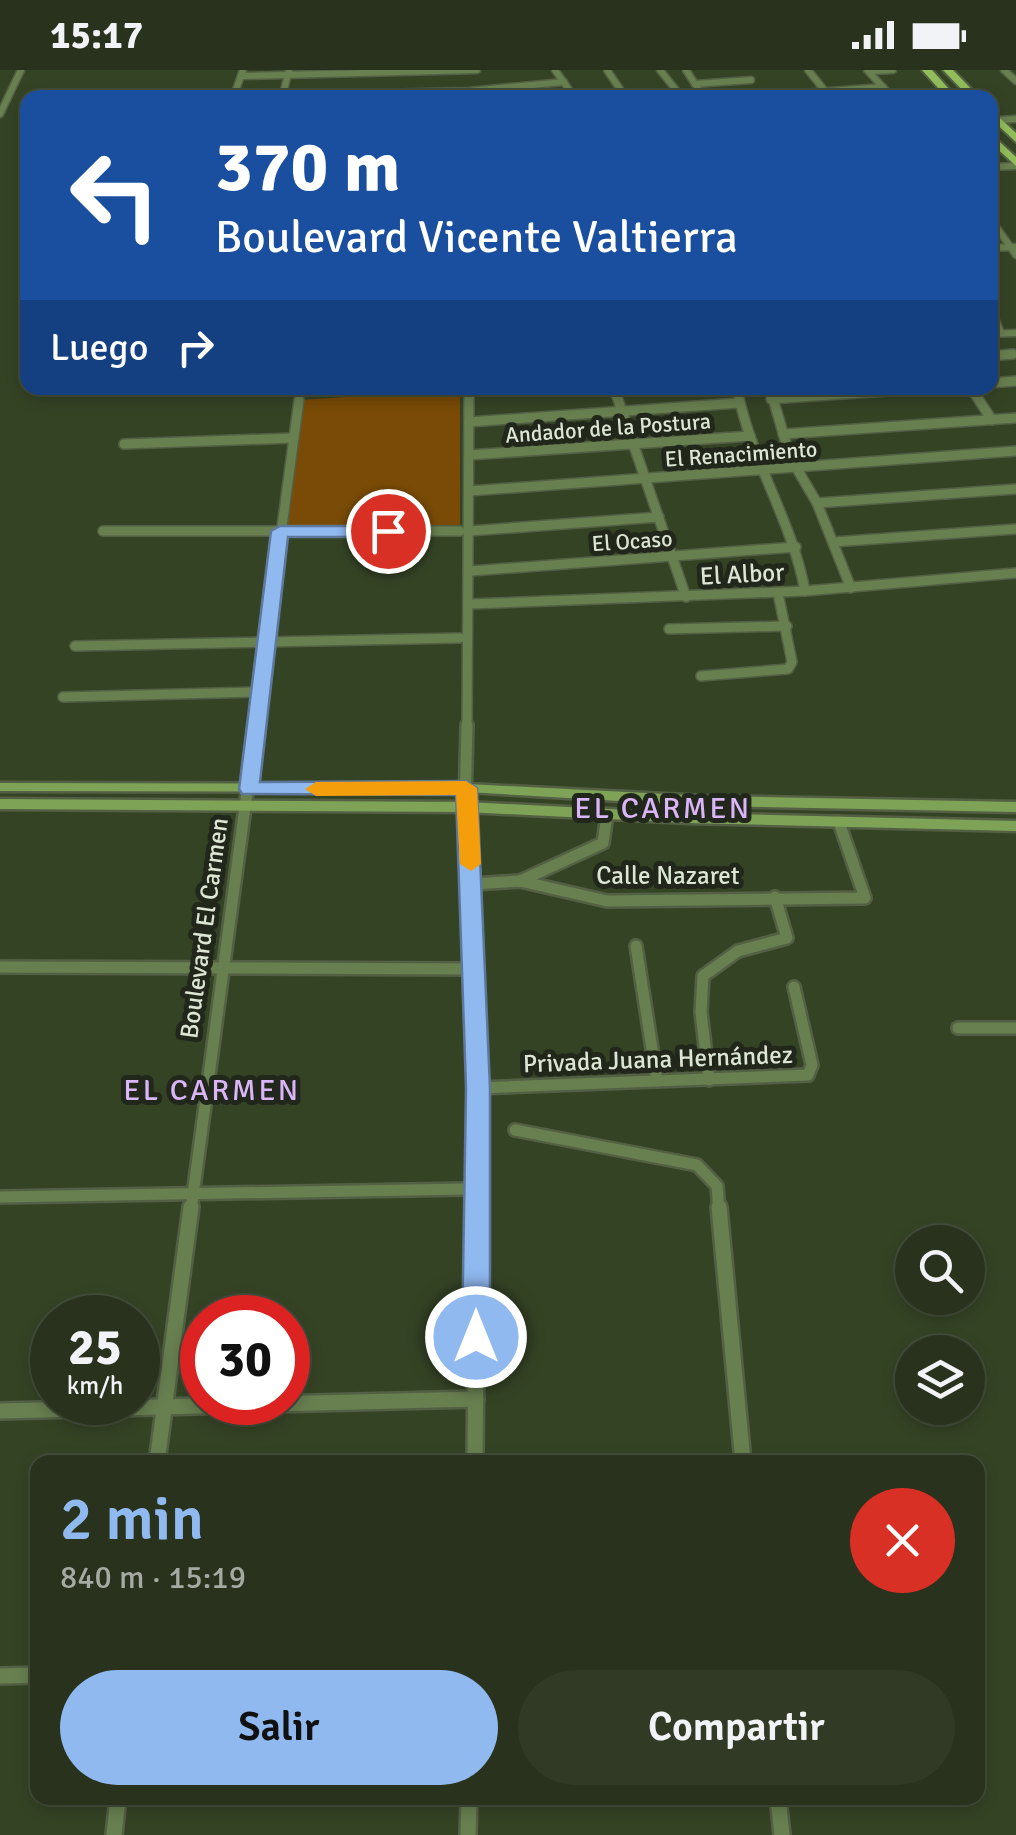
<!DOCTYPE html>
<html lang="es">
<head>
<meta charset="utf-8">
<style>
	:root { --surface:#28321c; --page:#303a25; --text:#f1f3f6; --muted:#a5aaa3; --line:#444d3b; --accent:#90b9f0 }
	body { margin:0; font-family:Signika,sans-serif; background:var(--page); color:var(--text); height:100vh; display:flex; flex-direction:column; font-size:38px; white-space:nowrap }
	* { box-sizing:border-box; margin:0 }
	p { font-size:32px; color:var(--muted) }
	.icon { flex:none; width:55px; height:55px; fill:none; stroke:currentColor; stroke-width:2; stroke-linecap:round; stroke-linejoin:round }
	.map { position:relative; flex:1; overflow:hidden }
	.details { position:absolute; left:30px; top:1385px; width:955px; height:350px; display:flex; flex-direction:column; background:var(--surface); border-radius:20px; box-shadow:0 5px 15px #0003,0 0 0 2px var(--line) }
	.details>* { flex:none }
	.guide { position:absolute; left:20px; top:20px; width:978px; height:305px; border-radius:20px; box-shadow:0 5px 15px #0003,0 0 0 2px var(--line); background:#1a4fa0; color:#fff; overflow:hidden }
	.buttons { position:absolute; left:895px; top:1155px; display:grid; gap:20px }
	.buttons a { display:grid; place-items:center; width:90px; height:90px; border-radius:50%; background:var(--surface); box-shadow:0 5px 15px #0003,0 0 0 2px var(--line); font-size:50px }
	.speed { position:absolute; left:30px; top:1225px; display:flex; gap:20px; font-size:50px; font-weight:700; text-align:center }
	.speed>* { display:grid; place-content:center; width:130px; height:130px; border-radius:50%; background:var(--surface); box-shadow:0 5px 15px #0003,0 0 0 2px var(--line); line-height:1 }
	.speed small { font-size:25px; font-weight:400 }
	.speed .limit { border:15px solid #d22; background:#fff; color:#111 }
	.pin { position:absolute; display:grid; place-items:center; width:85px; height:85px; color:#fff; margin:-42px; border:5px solid #fff; border-radius:50%; box-shadow:0 2px 10px #0007 }
	.me { position:absolute; width:110px; margin:-55px; rotate:0deg; stroke-linejoin:round; filter:drop-shadow(0 0 8px #0008) }
	.turn { display:flex; align-items:center; gap:35px; height:210px; padding:0 30px; font-size:45px }
	.turn .icon { width:130px; height:130px; stroke-width:2.5 }
	.turn b { display:block; font-size:70px; line-height:85px }
	.then { display:flex; align-items:center; height:95px; padding:0 30px; background:#0003; gap:20px; font-size:38px }
	.round { display:grid; place-items:center; flex:none; width:105px; height:105px; border-radius:52px; background:var(--page) }
	.head { display:flex; align-items:center; justify-content:space-between; height:170px; padding:0 30px }
	h1 { font-size:60px; font-weight:600; line-height:75px; color:var(--accent) }
	.action { display:flex; gap:20px; margin-top:auto; padding:20px 30px }
	.action a { flex:1; height:115px; border-radius:60px; background:var(--accent); color:#111; font-size:40px; font-weight:600; line-height:115px; text-align:center }
	.action a+a { background:var(--page); color:var(--text) }
	.status { display:flex; justify-content:space-between; align-items:center; height:70px; padding:0 50px; background:var(--surface); direction:ltr }
	.status svg { height:28px; fill:currentColor }
	.map>svg:first-child { display:block }
	.green { fill:#794b06 }
	.lines { fill:none; stroke-linecap:round; stroke-linejoin:round }
	.street-far3-casing { stroke:#536044; stroke-width:9 }
	.street-far2-casing { stroke:#536044; stroke-width:12 }
	.street-far1-casing { stroke:#536044; stroke-width:16 }
	.street-casing { stroke:#536044; stroke-width:20 }
	.secondary-casing { stroke:#536044; stroke-width:5 }
	.primary-casing { stroke:#536044; stroke-width:4 }
	.street-far3 { stroke:#687f50; stroke-width:6 }
	.street-far2 { stroke:#687f50; stroke-width:9 }
	.street-far1 { stroke:#687f50; stroke-width:11 }
	.street { stroke:#687f50; stroke-width:15 }
	.secondary { fill:#7fa356; fill-rule:evenodd }
	.primary { fill:#91be5a; fill-rule:evenodd }
	.route { fill:#90b9f0; stroke:#5e789c; stroke-width:2.5 }
	.slow { fill:#f59e0b }
	.labels { text-anchor:middle; dominant-baseline:central; stroke-width:10; stroke-linejoin:round; paint-order:stroke }
	.far-street-label { font-size:22px; fill:#dce6d4; stroke:#21271a }
	.street-label { font-size:25px; fill:#dce6d4; stroke:#21271a }
	.quarter-label { font-size:30px; letter-spacing:2.5px; fill:#dab5f8; stroke:#21271a }
</style>
</head>
<body>
<div class="status"><b>15:17</b><svg viewBox="0 0 49 12"><path d="M0 12V9h3v3zM5 12V6h3v6zM10 12V3h3v9zM15 12V0h3v12zM26 1h20v11H26zM47 4h2v5h-2z"/></svg></div>
<div class="map">
<svg width="1016" height="1765" viewBox="0 0 1016 1765">
	<rect width="100%" height="100%" fill="#354325"/>
	<polygon class="green" points="460,320 460,461 280,461 299,330"/>
	<g class="lines">
		<g class="street-far3-casing">
			<g id="street-far3">
				<polyline points="555,0 575,28"/>
				<polyline points="607,0 626,28"/>
				<polyline points="660,0 676,20"/>
				<polyline points="686,0 704,28"/>
				<polyline points="808,0 825,21"/>
				<polyline points="867,0 893,28"/>
				<polyline points="1004,0 1016,11"/>
				<polyline points="871,1 893,0"/>
				<polyline points="242,6 477,0"/>
				<polyline points="695,14 751,10"/>
				<polyline points="332,24 469,21 564,12"/>
				<polyline points="764,26 883,17"/>
				<polyline points="233,28 243,0"/>
				<polyline points="282,28 289,0"/>
				<polyline points="0,44 21,0"/>
				<polyline points="998,50 1016,49"/>
				<polyline points="990,97 1016,96"/>
				<polyline points="990,148 1016,185"/>
				<polyline points="990,178 1016,177"/>
				<polyline points="990,236 1001,263"/>
				<polyline points="990,264 1016,263"/>
				<polyline points="990,286 1016,284"/>
			</g>
		</g>
		<g class="street-far2-casing">
			<g id="street-far2">
				<polyline points="990,286 1013,284"/>
				<polyline points="990,313 1016,311"/>
				<polyline points="614,318 686,527"/>
				<path d="M737 318C750 389 792 450 805 521"/>
				<polyline points="770,318 790,387 817,433 851,518"/>
				<polyline points="971,318 992,350"/>
				<polyline points="469,320 517,318"/>
				<polyline points="771,329 930,318"/>
				<polyline points="469,352 738,333"/>
				<polyline points="783,364 1016,348"/>
				<polyline points="124,374 294,368"/>
				<polyline points="469,385 750,366"/>
				<polyline points="469,421 1016,381"/>
				<polyline points="817,433 1016,419"/>
				<polyline points="103,461 460,461"/>
				<polyline points="469,461 659,447"/>
				<polyline points="833,472 1016,459"/>
				<polyline points="470,501 796,477"/>
				<polyline points="470,534 805,521 1016,503"/>
				<polyline points="669,559 787,556"/>
				<polyline points="75,576 460,568"/>
				<polyline points="701,606 788,599 792,592 778,523"/>
				<polyline points="63,627 260,622"/>
				<polyline points="255,658 299,330"/>
				<polyline points="467,658 469,318"/>
			</g>
		</g>
		<g class="street-far1-casing">
			<g id="street-far1">
				<polyline points="467,655 465,737 473,814 477,1140"/>
				<polyline points="520,811 603,773 607,745"/>
				<polyline points="473,814 520,811 607,831 865,828 839,752"/>
				<polyline points="636,876 657,1011"/>
				<polyline points="0,897 466,899"/>
				<polyline points="958,958 1016,958"/>
				<polyline points="709,1010 701,942 703,906 738,881 787,868 775,827"/>
				<polyline points="478,1018 808,1005 812,995 794,917"/>
				<polyline points="515,1060 697,1095 717,1116 719,1140"/>
				<polyline points="0,1127 466,1119"/>
				<polyline points="191,1140 256,655"/>
			</g>
		</g>
		<g class="street-casing">
			<g id="street">
				<polyline points="719,1137 743,1392"/>
				<polyline points="0,1341 476,1329"/>
				<polyline points="157,1392 191,1137"/>
				<polyline points="475,1392 477,1137"/>
				<polyline points="0,1606 38,1605"/>
				<polyline points="778,1728 782,1765"/>
				<polyline points="114,1765 118,1728"/>
				<polyline points="468,1765 469,1728"/>
			</g>
		</g>
		<g class="secondary-casing">
			<g id="secondary">
				<polygon points="0,713 467,714 706,726 1016,732 1016,742 706,736 467,722 0,721"/>
				<polygon points="0,729 465,732 688,743 1016,751 1016,761 688,753 465,742 0,739"/>
			</g>
		</g>
		<g class="primary-casing">
			<g id="primary">
				<polygon points="922,0 932,0 957,28 947,28"/>
				<polygon points="943,0 953,0 980,28 970,28"/>
				<polygon points="990,39 1016,63 1016,72 990,48"/>
				<polygon points="990,63 1016,87 1016,96 990,72"/>
			</g>
		</g>
		<use href="#street-far3" class="street-far3"/>
		<use href="#street-far2" class="street-far2"/>
		<use href="#street-far1" class="street-far1"/>
		<use href="#street" class="street"/>
		<use href="#secondary" class="secondary"/>
		<use href="#primary" class="primary"/>
	</g>
	<polygon class="route" points="280,456 388,456 397,461 388,467 288,467 260,712 466,711 477,718 490,1018 490,1267 486,1276 476,1279 467,1276 462,1267 466,1018 456,725 242,724 239,719 271,461"/>
	<polygon class="slow" points="466,711 477,718 481,794 471,801 460,794 456,725 316,726 305,719 316,712"/>
	<g class="labels">
		<g class="far-street-label">
			<text transform="translate(608 358) rotate(-4)">Andador de la Postura</text>
			<text transform="translate(741 384) rotate(-4)">El Renacimiento</text>
			<text transform="translate(632 471) rotate(-4)">El Ocaso</text>
		</g>
		<g class="street-label">
			<text transform="translate(742 504) rotate(-3)">El Albor</text>
			<text x="668" y="805">Calle Nazaret</text>
			<text transform="translate(204 858) rotate(-82)">Boulevard El Carmen</text>
			<text transform="translate(658 989) rotate(-2)">Privada Juana Hernández</text>
		</g>
		<g class="quarter-label">
			<text x="663" y="738">EL CARMEN</text>
			<text x="212" y="1020">EL CARMEN</text>
		</g>
	</g>
</svg>
<div class="buttons">
<a><svg class="icon" aria-label="search" viewBox="0 0 24 24"><circle cx="10" cy="10" r="6"/><path d="M15 15l6 6"/></svg></a>
<a><svg class="icon" aria-label="layers" viewBox="0 0 24 24"><path d="M12 4l9 5-9 5-9-5zM3 14l9 5 9-5"/></svg></a>
</div>
<div class="speed"><div>25<small>km/h</small></div><div class="limit">30</div></div>
<div class="pin" style="left:388px;top:461px;background:#d93025"><svg class="icon" aria-label="arrive" viewBox="0 0 24 24"><path d="M6 21V4h12l-3 4 3 4H6"/></svg></div>
<svg class="me" style="left:476px;top:1267px" viewBox="-20 -20 40 40"><circle r="17" fill="#90b9f0" stroke="#fff" stroke-width="3"/><path d="M0-11L8 9 0 5-8 9z" fill="#fff"/></svg>
<div class="guide">
<div class="turn"><svg class="icon" aria-label="left" viewBox="0 0 24 24"><path d="M17 20v-9H6M10 6l-5 5 5 5"/></svg><div><b>370 m</b>Boulevard Vicente Valtierra</div></div>
<div class="then">Luego<svg class="icon" aria-label="right" viewBox="0 0 24 24"><path d="M7 20v-9h11M14 6l5 5-5 5"/></svg></div>
</div>
<section class="details">
<div class="head"><div><h1>2 min</h1><p>840 m · 15:19</p></div><a class="round" style="background:#d93025;color:#fff"><svg class="icon" aria-label="close" viewBox="0 0 24 24"><path d="M6 6l12 12M18 6L6 18"/></svg></a></div>
<div class="action"><a>Salir</a><a>Compartir</a></div>
</section>
</div>
</body>
</html>
